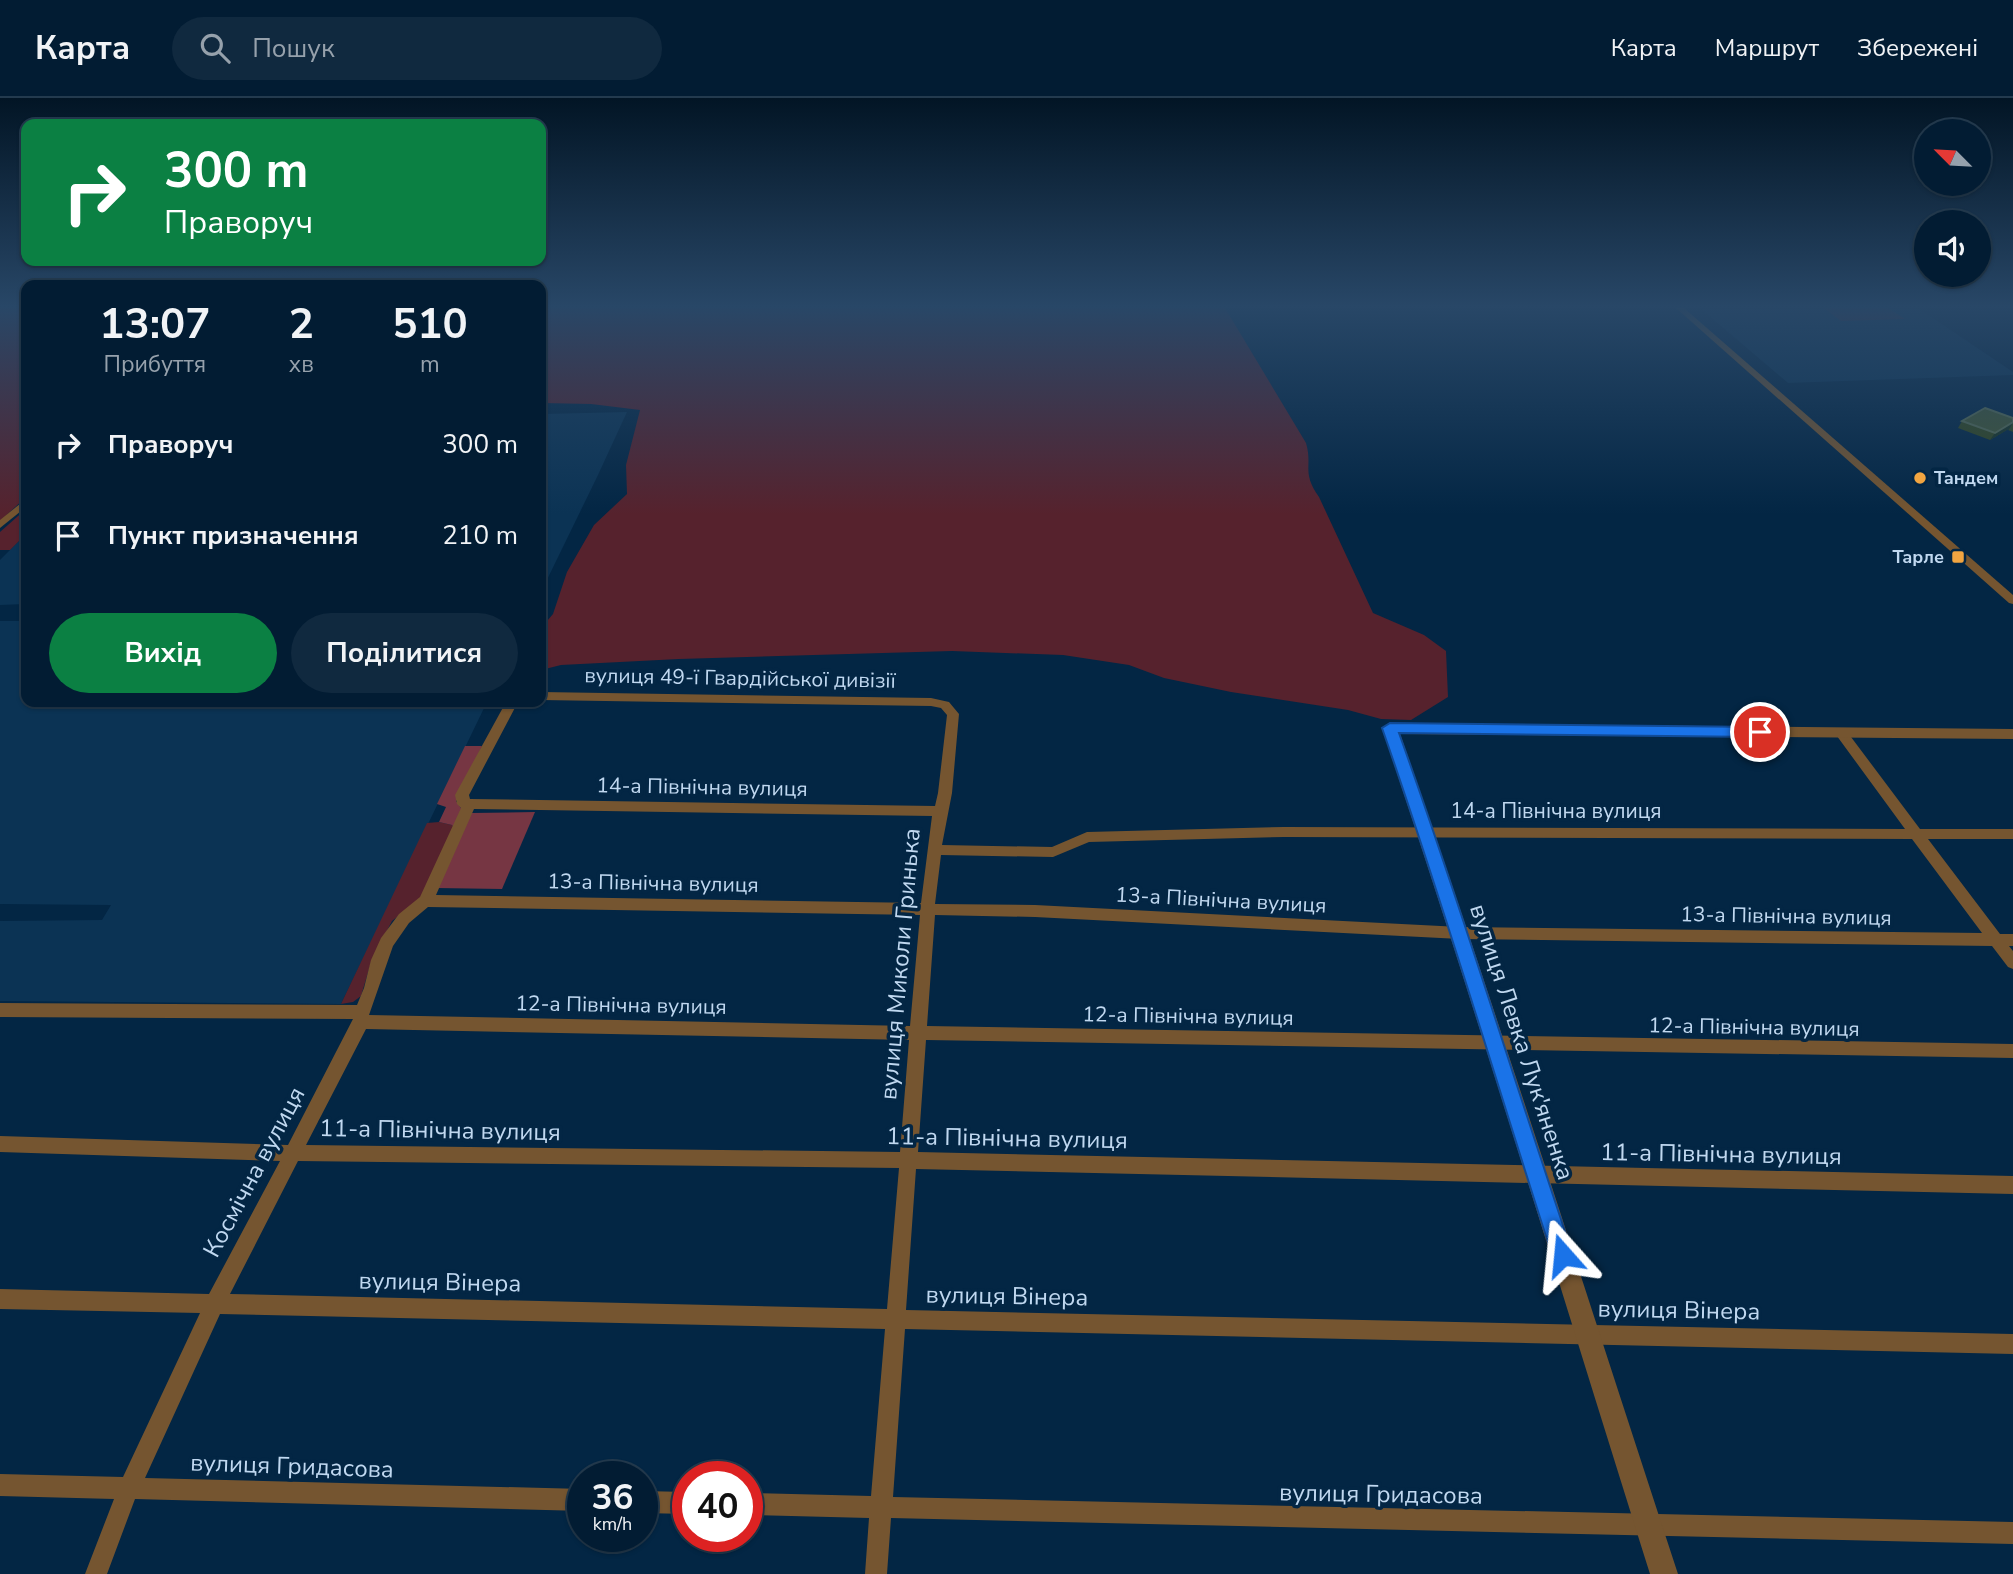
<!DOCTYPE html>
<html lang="uk">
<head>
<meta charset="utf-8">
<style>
	:root { --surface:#021c33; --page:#10293f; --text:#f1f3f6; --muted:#96a1ac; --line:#233a4e; --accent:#0b8043 }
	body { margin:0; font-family:"Nunito Sans",sans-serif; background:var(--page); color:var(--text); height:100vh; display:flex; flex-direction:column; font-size:26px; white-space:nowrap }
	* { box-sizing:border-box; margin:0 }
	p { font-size:23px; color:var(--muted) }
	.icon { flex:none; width:38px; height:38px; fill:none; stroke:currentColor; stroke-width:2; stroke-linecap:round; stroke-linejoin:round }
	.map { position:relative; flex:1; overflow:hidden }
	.details { position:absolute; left:21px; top:182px; width:525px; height:427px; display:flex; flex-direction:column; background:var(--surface); border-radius:14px; box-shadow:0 2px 5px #0004,0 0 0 2px var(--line) }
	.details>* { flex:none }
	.banner { position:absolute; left:21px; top:21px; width:525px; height:147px; border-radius:14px; box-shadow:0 2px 5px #0004,0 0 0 2px var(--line); background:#0b8043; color:#fff; overflow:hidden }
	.needle { width:46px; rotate:294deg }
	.fabs { position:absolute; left:1914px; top:21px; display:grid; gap:14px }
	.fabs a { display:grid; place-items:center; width:77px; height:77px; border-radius:50%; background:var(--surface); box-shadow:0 2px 5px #0004,0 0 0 2px var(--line); font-size:35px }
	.speed { position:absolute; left:567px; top:1363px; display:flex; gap:14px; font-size:35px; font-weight:700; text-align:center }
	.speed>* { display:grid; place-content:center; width:91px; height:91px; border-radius:50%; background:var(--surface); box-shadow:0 2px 5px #0004,0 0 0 2px var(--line); line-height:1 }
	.speed small { font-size:18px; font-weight:400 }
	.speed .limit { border:10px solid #d22; background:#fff; color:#111 }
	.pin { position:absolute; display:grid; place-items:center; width:60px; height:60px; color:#fff; margin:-30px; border:4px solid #fff; border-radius:50%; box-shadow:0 2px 7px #0007 }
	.me { position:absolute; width:77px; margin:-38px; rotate:342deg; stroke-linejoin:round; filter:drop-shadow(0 0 5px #0008) }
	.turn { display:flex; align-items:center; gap:24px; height:147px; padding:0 28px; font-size:32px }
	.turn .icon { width:91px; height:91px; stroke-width:2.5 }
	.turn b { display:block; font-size:49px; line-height:60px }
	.eta { display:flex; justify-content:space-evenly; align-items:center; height:119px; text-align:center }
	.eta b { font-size:42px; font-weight:700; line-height:49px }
	.cta { display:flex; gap:14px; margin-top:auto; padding:14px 28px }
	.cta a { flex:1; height:80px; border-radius:42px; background:var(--accent); color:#fff; font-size:28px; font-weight:700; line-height:80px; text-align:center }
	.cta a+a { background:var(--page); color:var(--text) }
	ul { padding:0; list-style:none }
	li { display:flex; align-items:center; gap:21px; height:91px; padding:0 28px }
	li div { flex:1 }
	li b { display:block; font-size:26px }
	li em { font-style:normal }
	header { display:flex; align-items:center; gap:42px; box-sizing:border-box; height:98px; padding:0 35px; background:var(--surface); border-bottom:2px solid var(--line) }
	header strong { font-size:33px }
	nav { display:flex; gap:38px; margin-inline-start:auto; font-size:24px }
	.search { width:490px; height:63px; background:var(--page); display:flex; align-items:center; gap:18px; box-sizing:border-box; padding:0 24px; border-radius:38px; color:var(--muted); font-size:26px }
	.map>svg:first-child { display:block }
	.built { fill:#0b3354 }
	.green { fill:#56222d }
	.forest { fill:#763643 }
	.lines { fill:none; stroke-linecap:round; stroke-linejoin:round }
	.minor { fill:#755530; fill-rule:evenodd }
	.tertiary { fill:#755530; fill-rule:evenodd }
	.wall { fill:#33461d }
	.shaded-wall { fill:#193323 }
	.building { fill:#425634; stroke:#566a51; stroke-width:2 }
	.route { fill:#1a73e8; stroke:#114b97; stroke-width:2 }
	.poi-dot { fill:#f2a541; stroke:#032644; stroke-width:2.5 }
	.labels { text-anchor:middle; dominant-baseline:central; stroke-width:7; stroke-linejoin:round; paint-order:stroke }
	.far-poi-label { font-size:18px; font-weight:bold; fill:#c0d8f0; stroke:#032644; text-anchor:start }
	.street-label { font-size:21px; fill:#c0d8f0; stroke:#032644 }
	.near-street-label { font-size:24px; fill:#c0d8f0; stroke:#032644 }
</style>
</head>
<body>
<header>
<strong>Карта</strong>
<div class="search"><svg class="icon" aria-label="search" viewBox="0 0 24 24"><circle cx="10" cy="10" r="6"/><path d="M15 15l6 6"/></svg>Пошук</div>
<nav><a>Карта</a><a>Маршрут</a><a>Збережені</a></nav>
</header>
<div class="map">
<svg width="2013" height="1476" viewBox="0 0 2013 1476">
	<rect width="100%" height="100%" fill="#032644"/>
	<g class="built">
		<polygon points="1700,210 1918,210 2013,274 2013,277 1788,285"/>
		<polygon points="627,314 598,377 541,494 541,316"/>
		<polygon points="26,436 26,506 0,507 0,462"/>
		<polygon points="0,523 26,523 26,604 487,604 341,906 0,903 0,823 102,822 111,807 0,806"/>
	</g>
	<g class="green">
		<polygon points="0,210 26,210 26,399 0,423"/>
		<path d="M541 210H1225L1306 345C1313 369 1301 373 1319 399L1373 515 1424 537 1446 553 1448 599 1411 622 1381 621 1348 612 1231 594 1164 580 1129 567 1063 557 952 553 679 561 561 567 541 572V530L553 516 567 474 594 427 627 396 626 367 640 312 591 306 541 305Z"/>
		<polygon points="1824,210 1888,210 1905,221 1841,223"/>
		<polygon points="26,411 26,436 10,452 0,452 0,434"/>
		<polygon points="439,724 452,727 455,732 427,795 392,823 372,861 361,898 353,904 341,906 427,725"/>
	</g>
	<g class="forest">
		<polygon points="465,648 482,648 456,703 463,713 455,732 452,727 439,724 446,709 437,706"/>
		<polygon points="535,714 502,791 436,790 471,715"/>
	</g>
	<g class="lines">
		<g class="minor">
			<polygon points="1676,210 1684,210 2013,497 2013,506 2009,505"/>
			<polygon points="26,401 26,409 0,430 0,422"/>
			<path d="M541 594 931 600 949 604 959 616 952 695 942 747 1052 749 1087 734 1284 729 1905 731 1834 634 1840 630 1845 631 1920 731H2013V741H1928L2000 836H2013V848H2009L2013 853V871L2008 869 1992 848 1460 841 1035 819 935 817 927 928 2013 946V960L926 942 918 1054 2013 1078V1096L916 1071 906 1212 2013 1236V1256L905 1231 893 1399 2013 1424V1446L891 1420 887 1476H865L869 1420 747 1417V1395L871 1398 885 1231 220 1216 145 1380 583 1391V1413L135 1401 107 1476H85L114 1401 0 1398V1376L123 1379 200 1215 0 1211V1191L209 1196 280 1063 0 1054V1038L288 1047 353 921 0 919V905L357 907 364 890 371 862 381 840 399 816 420 799 461 710 457 706 455 697 506 604H518L469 697 470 701 935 708 938 695 947 617 941 610 931 608 541 602ZM474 711 932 718 921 805 436 797ZM1284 739 1912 741 1982 835 1460 829 1035 807 935 806 941 757 1053 759 1089 744ZM428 809 920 817 910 928 369 917 393 848 409 825ZM366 931 909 942 900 1054 306 1047ZM298 1063 899 1070 887 1211 230 1196Z"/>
			<polygon points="642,1393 688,1394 688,1416 642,1415"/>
		</g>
		<path class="tertiary" d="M1390 625 2013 631V641L1400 636C1497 914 1586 1196 1678 1476H1650C1561 1194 1476 910 1382 630Z"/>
	</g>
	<polygon class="wall" points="2013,320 2013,334 2008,332 2010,330 1990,342 1958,330 1962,323"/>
	<polygon class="shaded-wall" points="2013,324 2010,330 1990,342 1995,335"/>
	<polygon class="building" points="1985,310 2013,320 2013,324 1995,335 1962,323"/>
	<linearGradient id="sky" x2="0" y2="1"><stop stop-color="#021525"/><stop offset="0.5" stop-color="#284767"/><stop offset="1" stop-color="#284767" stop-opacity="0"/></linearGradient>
	<rect width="2013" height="416" fill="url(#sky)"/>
	<path class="route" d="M1390 625 1760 629 1767 634 1760 639 1399 635C1461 807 1514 983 1573 1157L1570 1164 1563 1168 1555 1164 1552 1157C1495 981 1443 804 1382 630Z"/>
	<g class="poi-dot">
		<circle cx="1920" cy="380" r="7"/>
		<rect x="1951" y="452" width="14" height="14" rx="3.5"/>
	</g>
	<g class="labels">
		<g class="far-poi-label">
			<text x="1934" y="380">Тандем</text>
			<text x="1944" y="459" text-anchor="end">Тарле</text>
		</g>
		<g class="street-label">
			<text transform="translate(740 580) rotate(1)">вулиця 49-ї Гвардійської дивізії</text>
			<text transform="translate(702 689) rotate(1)">14-а Північна вулиця</text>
			<text x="1556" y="713">14-а Північна вулиця</text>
			<text transform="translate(653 785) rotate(1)">13-а Північна вулиця</text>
			<text transform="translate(1221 802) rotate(3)">13-а Північна вулиця</text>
			<text transform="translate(1786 818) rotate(1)">13-а Північна вулиця</text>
			<text transform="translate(621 907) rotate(1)">12-а Північна вулиця</text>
			<text transform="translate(1188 918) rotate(1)">12-а Північна вулиця</text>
			<text transform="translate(1754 929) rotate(1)">12-а Північна вулиця</text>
		</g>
		<g class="near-street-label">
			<text transform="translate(900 866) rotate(-85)">вулиця Миколи Гринька</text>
			<text transform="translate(1522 944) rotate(72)">вулиця Левка Лук'яненка</text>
			<text transform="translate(440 1032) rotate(1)">11-а Північна вулиця</text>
			<text transform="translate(1007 1040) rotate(1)">11-а Північна вулиця</text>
			<text transform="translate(1721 1056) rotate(1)">11-а Північна вулиця</text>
			<text transform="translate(254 1074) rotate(-62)">Космічна вулиця</text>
			<text transform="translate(440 1184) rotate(1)">вулиця Вінера</text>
			<text transform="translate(1007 1198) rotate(1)">вулиця Вінера</text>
			<text transform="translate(1679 1212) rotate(1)">вулиця Вінера</text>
			<text transform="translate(292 1368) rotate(2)">вулиця Гридасова</text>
			<text transform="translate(1381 1396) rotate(1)">вулиця Гридасова</text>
		</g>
	</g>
</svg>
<div class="fabs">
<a><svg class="needle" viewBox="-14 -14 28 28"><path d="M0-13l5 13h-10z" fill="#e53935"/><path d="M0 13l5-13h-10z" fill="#96a1ac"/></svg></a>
<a><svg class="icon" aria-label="sound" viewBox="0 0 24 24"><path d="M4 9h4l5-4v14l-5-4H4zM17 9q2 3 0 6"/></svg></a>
</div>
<div class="speed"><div>36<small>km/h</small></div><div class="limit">40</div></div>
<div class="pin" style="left:1760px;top:634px;background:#d93025"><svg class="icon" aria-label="arrive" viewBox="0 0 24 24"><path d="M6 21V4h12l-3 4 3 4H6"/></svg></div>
<svg class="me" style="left:1563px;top:1157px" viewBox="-20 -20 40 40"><path d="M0-17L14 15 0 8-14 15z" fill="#1a73e8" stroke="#fff" stroke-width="4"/></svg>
<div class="banner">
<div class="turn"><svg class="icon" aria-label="right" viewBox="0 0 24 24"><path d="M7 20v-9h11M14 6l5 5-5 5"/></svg><div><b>300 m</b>Праворуч</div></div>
</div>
<section class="details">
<div class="eta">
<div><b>13:07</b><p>Прибуття</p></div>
<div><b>2</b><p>хв</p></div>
<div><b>510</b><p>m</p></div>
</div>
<ul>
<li><svg class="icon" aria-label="right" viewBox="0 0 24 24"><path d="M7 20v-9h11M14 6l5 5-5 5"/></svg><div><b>Праворуч</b></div><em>300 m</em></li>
<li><svg class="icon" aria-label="arrive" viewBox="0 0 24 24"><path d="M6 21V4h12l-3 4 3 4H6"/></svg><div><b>Пункт призначення</b></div><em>210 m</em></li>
</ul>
<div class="cta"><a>Вихід</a><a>Поділитися</a></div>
</section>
</div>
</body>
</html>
